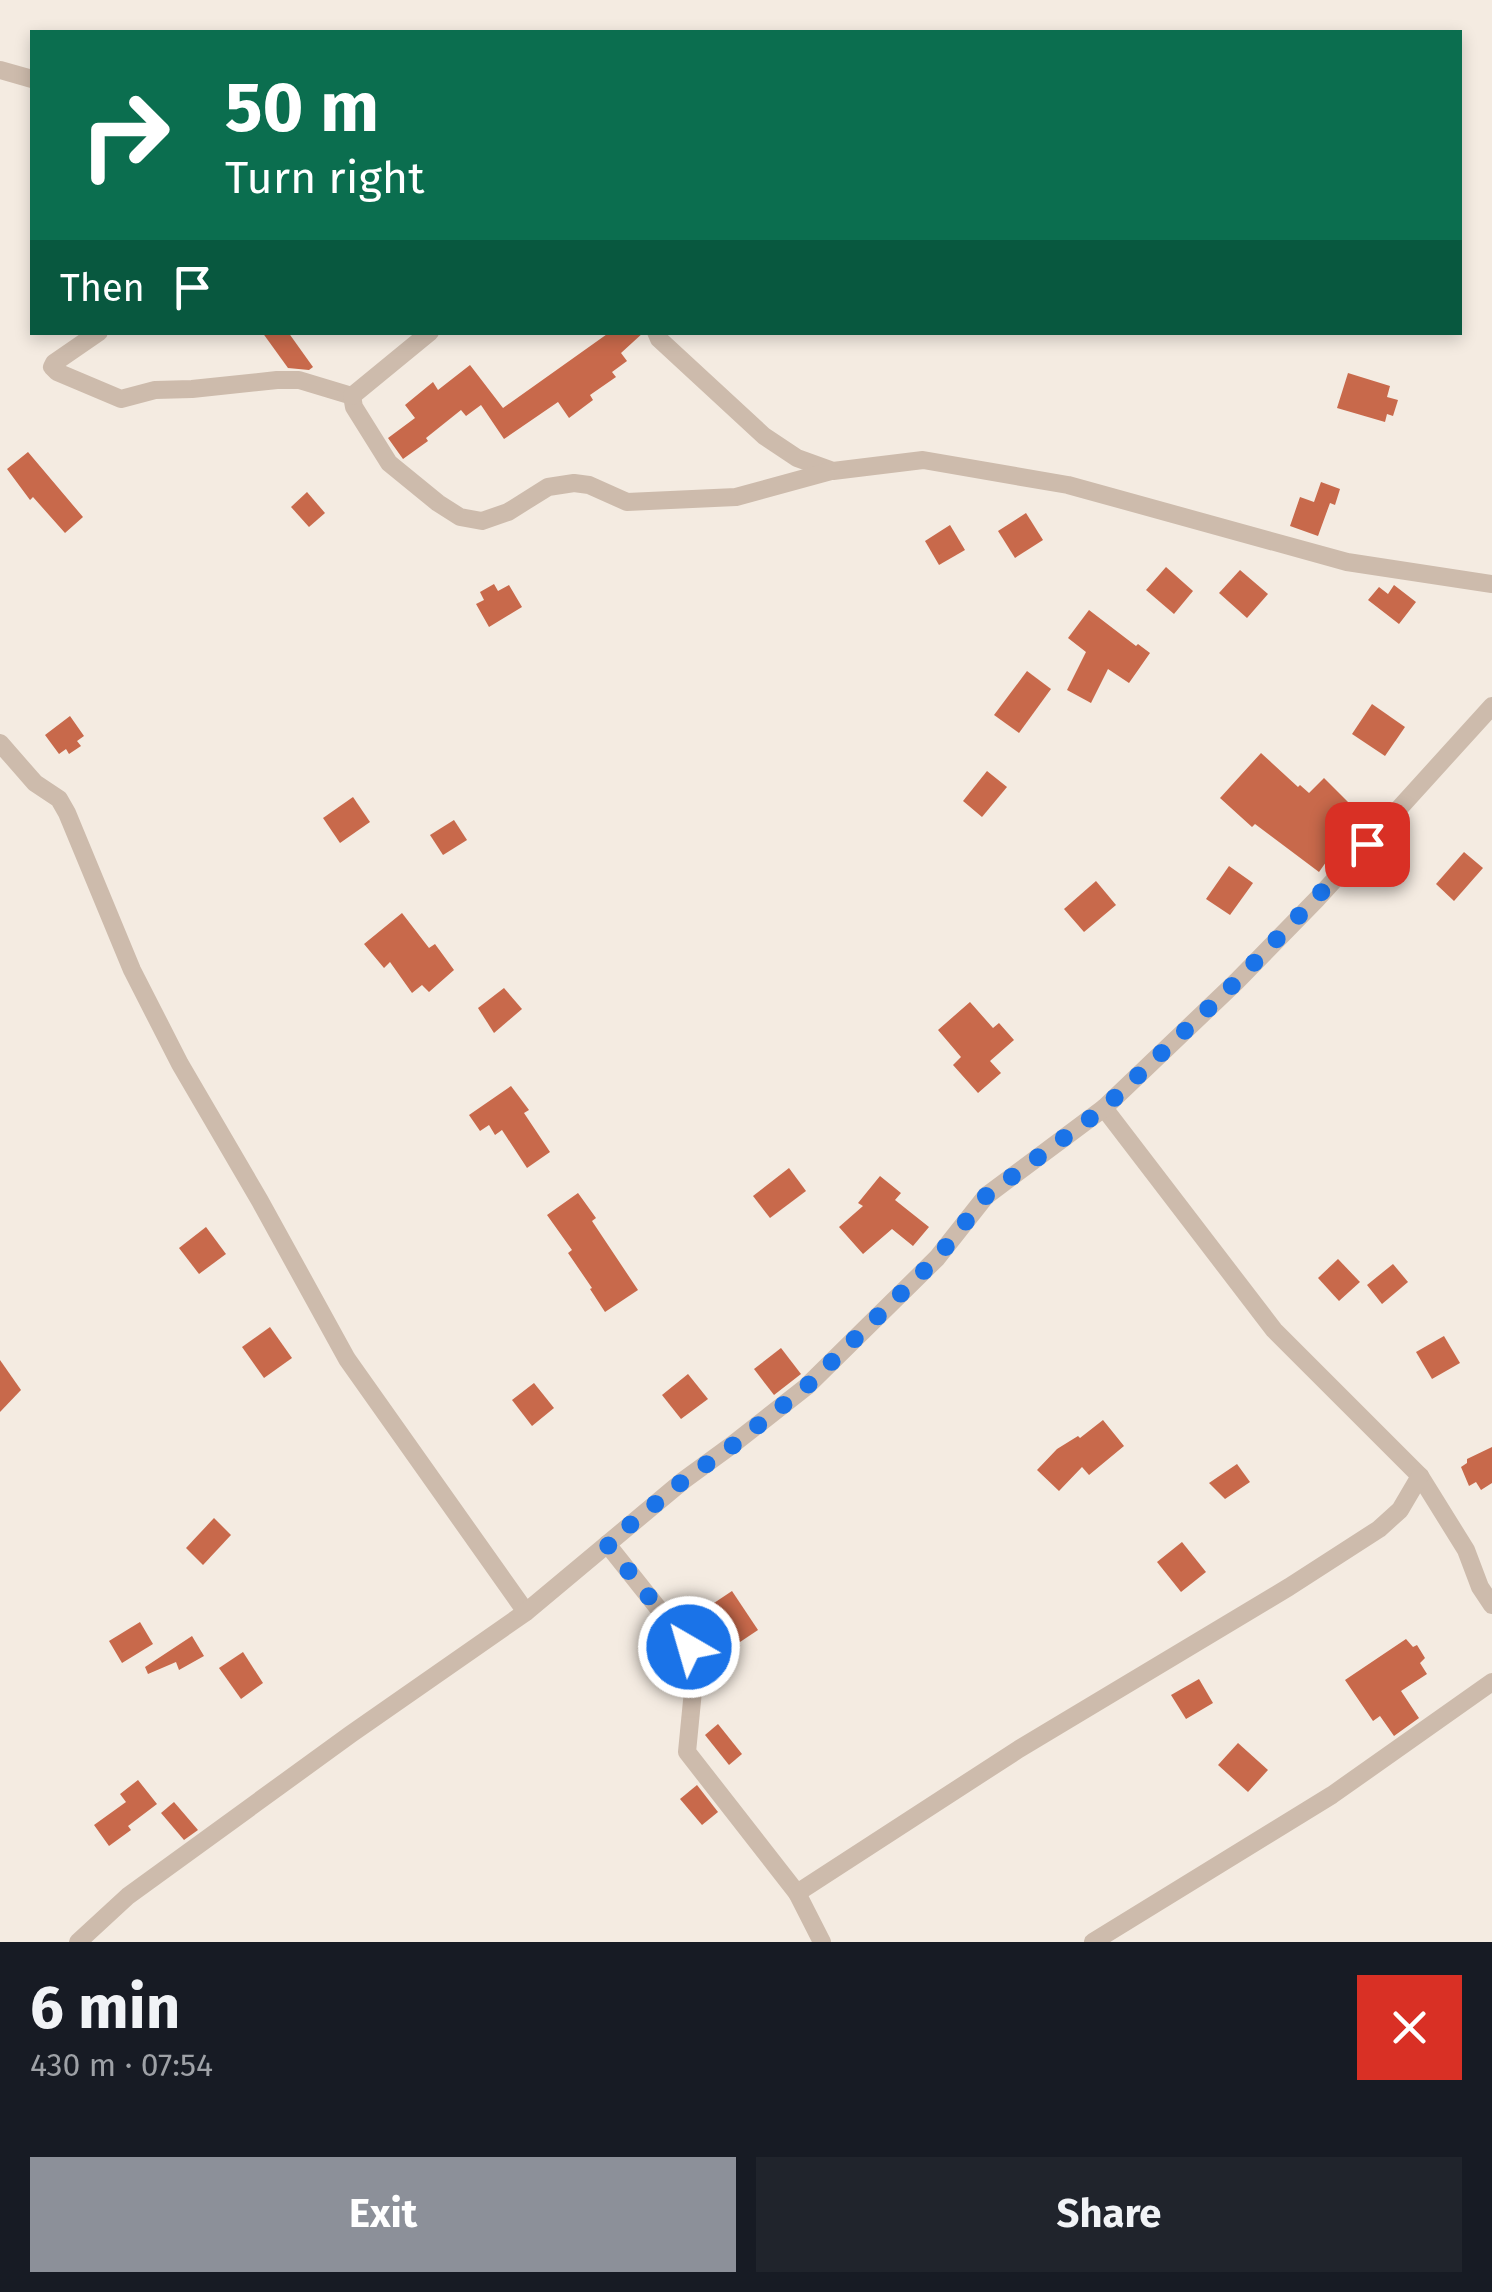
<!DOCTYPE html>
<html lang="en">
<head>
<meta charset="utf-8">
<style>
	:root { --surface:#171b24; --page:#20242c; --text:#f1f3f6; --muted:#9ea1a6; --accent:#8c9099 }
	body { margin:0; font-family:"Fira Sans",sans-serif; background:var(--page); color:var(--text); height:100vh; display:flex; flex-direction:column; font-size:38px; white-space:nowrap }
	* { box-sizing:border-box; margin:0 }
	p { font-size:32px; color:var(--muted) }
	.icon { flex:none; width:55px; height:55px; fill:none; stroke:currentColor; stroke-width:2; stroke-linecap:round; stroke-linejoin:round }
	.map { position:relative; height:1942px; overflow:hidden }
	.sheet { display:flex; flex-direction:column; background:var(--surface); flex:1 }
	.sheet>* { flex:none }
	.guide { position:absolute; left:30px; top:30px; width:1432px; height:305px; border-radius:0px; box-shadow:0 5px 15px #0003; background:#0b6e4f; color:#fff; overflow:hidden }
	.pin { position:absolute; display:grid; place-items:center; width:85px; height:85px; color:#fff; margin:-42px; border-radius:20px; box-shadow:0 5px 15px #0006 }
	.me { position:absolute; width:110px; margin:-55px; rotate:322deg; stroke-linejoin:round; filter:drop-shadow(0 0 8px #0008) }
	.turn { display:flex; align-items:center; gap:35px; height:210px; padding:0 30px; font-size:45px }
	.turn .icon { width:130px; height:130px; stroke-width:2.5 }
	.turn b { display:block; font-size:70px; line-height:85px }
	.then { display:flex; align-items:center; height:95px; padding:0 30px; background:#0003; gap:20px; font-size:38px }
	.round { display:grid; place-items:center; flex:none; width:105px; height:105px; border-radius:0px; background:var(--page) }
	.overview { display:flex; align-items:center; justify-content:space-between; height:170px; padding:0 30px }
	h1 { font-size:60px; font-weight:700; line-height:75px }
	.cta { display:flex; gap:20px; margin-top:auto; padding:20px 30px }
	.cta a { flex:1; height:115px; border-radius:0px; background:var(--accent); color:#fff; font-size:40px; font-weight:700; line-height:115px; text-align:center }
	.cta a+a { background:var(--page); color:var(--text) }
	.map>svg:first-child { display:block }
	.building { fill:#c8694b }
	.lines { fill:none; stroke-linecap:round; stroke-linejoin:round }
	.minor { stroke:#cdbbac; stroke-width:18 }
	.route { stroke:#1a73e8; stroke-width:18; stroke-dasharray:0 32.4 }
</style>
</head>
<body>
<div class="map">
<svg width="1492" height="1942" viewBox="0 0 1492 1942">
	<rect width="100%" height="100%" fill="#f4ebe1"/>
	<g class="building">
		<polygon points="262,332 288,332 313,367 309,370 288,368"/>
		<polygon points="610,332 644,332 621,353 627,361 612,372 616,377 590,395 593,400 569,418 558,402 504,439 481,405 466,416 461,410 426,438 428,441 403,459 388,438 415,418 405,405 433,382 438,390 470,365 503,408"/>
		<polygon points="1348,373 1390,386 1387,397 1398,400 1393,416 1387,414 1385,422 1337,408"/>
		<polygon points="28,452 83,517 65,533 33,497 30,500 7,469"/>
		<polygon points="1321,482 1340,489 1335,505 1330,503 1318,536 1290,526 1300,497 1314,502"/>
		<polygon points="307,492 325,513 309,527 291,507"/>
		<polygon points="1026,513 1043,540 1015,558 998,531"/>
		<polygon points="950,525 965,550 939,565 925,541"/>
		<polygon points="1166,567 1193,591 1174,614 1146,590"/>
		<polygon points="1240,570 1268,594 1247,618 1219,593"/>
		<polygon points="494,584 498,591 509,585 522,607 489,627 476,604 484,600 480,592"/>
		<polygon points="1394,585 1416,602 1399,624 1368,600 1379,587 1388,594"/>
		<polygon points="1089,610 1136,646 1138,644 1150,653 1129,683 1108,669 1091,703 1067,690 1086,652 1068,638"/>
		<polygon points="1027,671 1051,689 1019,733 994,715"/>
		<polygon points="1372,704 1405,727 1385,756 1352,734"/>
		<polygon points="70,716 84,736 77,741 81,746 69,754 66,749 59,754 45,735"/>
		<polygon points="1261,753 1298,787 1300,785 1309,793 1324,778 1365,819 1351,833 1348,831 1319,872 1255,824 1252,827 1220,798"/>
		<polygon points="987,771 1007,787 982,817 963,801"/>
		<polygon points="353,797 370,822 340,843 323,818"/>
		<polygon points="454,820 467,840 443,855 430,835"/>
		<polygon points="1464,852 1483,868 1454,901 1436,884"/>
		<polygon points="1229,866 1253,883 1230,915 1206,899"/>
		<polygon points="1096,881 1116,905 1084,932 1064,909"/>
		<polygon points="402,913 429,948 435,944 454,970 429,992 422,985 412,993 390,962 384,968 364,944"/>
		<polygon points="504,988 522,1009 494,1033 478,1008"/>
		<polygon points="970,1002 993,1028 999,1023 1014,1040 990,1061 1001,1073 978,1093 953,1065 961,1057 938,1030"/>
		<polygon points="511,1086 529,1110 524,1113 550,1152 527,1168 502,1130 495,1135 489,1125 480,1131 469,1115"/>
		<polygon points="789,1168 806,1191 770,1218 753,1196"/>
		<polygon points="880,1176 901,1193 895,1200 929,1227 913,1246 892,1229 863,1254 839,1227 863,1206 858,1203"/>
		<polygon points="578,1193 596,1218 592,1221 638,1290 605,1312 590,1289 592,1288 568,1253 572,1250 547,1215"/>
		<polygon points="206,1227 226,1254 199,1274 179,1248"/>
		<polygon points="1338,1259 1360,1282 1339,1301 1318,1278"/>
		<polygon points="1393,1264 1408,1282 1382,1304 1367,1285"/>
		<polygon points="270,1327 292,1358 264,1378 242,1347"/>
		<polygon points="1444,1336 1460,1363 1432,1379 1416,1352"/>
		<polygon points="781,1348 801,1374 774,1395 754,1369"/>
		<polygon points="0,1360 21,1390 0,1412"/>
		<polygon points="688,1374 708,1399 681,1419 662,1395"/>
		<polygon points="534,1383 554,1408 532,1426 512,1400"/>
		<polygon points="1103,1420 1124,1446 1089,1475 1082,1467 1059,1491 1037,1470 1057,1449 1078,1436 1080,1438"/>
		<polygon points="1492,1447 1492,1483 1481,1490 1476,1482 1469,1486 1461,1467 1467,1463 1467,1459"/>
		<polygon points="1237,1464 1250,1482 1225,1499 1209,1483"/>
		<polygon points="214,1518 231,1535 203,1565 186,1548"/>
		<polygon points="1182,1542 1206,1572 1181,1592 1157,1562"/>
		<polygon points="732,1591 758,1630 740,1642 714,1603"/>
		<polygon points="140,1622 153,1644 122,1663 109,1641"/>
		<polygon points="192,1636 204,1656 179,1670 176,1662 148,1674 145,1667"/>
		<polygon points="1406,1639 1413,1647 1417,1645 1425,1658 1420,1663 1427,1674 1401,1691 1419,1718 1394,1736 1380,1716 1373,1721 1345,1680"/>
		<polygon points="243,1652 263,1683 241,1699 219,1668"/>
		<polygon points="1199,1679 1213,1703 1186,1719 1171,1695"/>
		<polygon points="718,1724 742,1754 729,1765 705,1735"/>
		<polygon points="1238,1743 1268,1770 1248,1792 1218,1765"/>
		<polygon points="138,1780 157,1804 128,1826 131,1830 109,1846 94,1825 126,1802 120,1794"/>
		<polygon points="697,1785 718,1812 702,1825 680,1799"/>
		<polygon points="174,1802 198,1830 184,1840 161,1813"/>
	</g>
	<g class="lines">
		<g class="minor">
			<polyline points="0,70 32,79"/>
			<polyline points="99,332 54,363 52,367 57,372 121,399 155,390 192,389 277,380 299,380 352,396"/>
			<polyline points="656,332 659,339 764,436 797,458 833,471 923,460 1068,485 1347,562 1492,584"/>
			<polyline points="352,396 354,407 389,463 438,503 460,517 482,521 508,512 548,487 574,483 589,485 627,502 736,497 831,471"/>
			<polyline points="352,396 430,332"/>
			<polyline points="0,743 35,783 59,799 67,813 132,970 180,1064 260,1201 347,1359 526,1612"/>
			<polyline points="1104,1108 1274,1330 1420,1476 1466,1550 1480,1587 1492,1605"/>
			<polyline points="607,1544 689,1647 696,1660 687,1752 797,1893 822,1942"/>
			<polyline points="797,1893 1019,1749 1289,1587 1379,1529 1400,1510 1420,1476"/>
			<polyline points="78,1942 128,1896 351,1734 526,1612 684,1480 732,1445 806,1387 937,1258 986,1196 1104,1108 1236,982 1317,899 1492,706"/>
			<polyline points="1093,1942 1332,1795 1492,1682"/>
		</g>
	</g>
	<g class="lines">
		<polyline class="route" points="689,1647 607,1544 684,1480 732,1446 806,1387 937,1258 986,1196 1104,1108 1236,982 1367,844"/>
	</g>
</svg>
<div class="pin" style="left:1367px;top:844px;background:#d93025"><svg class="icon" aria-label="arrive" viewBox="0 0 24 24"><path d="M6 21V4h12l-3 4 3 4H6"/></svg></div>
<svg class="me" style="left:689px;top:1647px" viewBox="-20 -20 40 40"><circle r="17" fill="#1a73e8" stroke="#fff" stroke-width="3"/><path d="M0-11L8 9 0 5-8 9z" fill="#fff"/></svg>
<div class="guide">
<div class="turn"><svg class="icon" aria-label="right" viewBox="0 0 24 24"><path d="M7 20v-9h11M14 6l5 5-5 5"/></svg><div><b>50 m</b>Turn right</div></div>
<div class="then">Then<svg class="icon" aria-label="arrive" viewBox="0 0 24 24"><path d="M6 21V4h12l-3 4 3 4H6"/></svg></div>
</div>
</div>
<section class="sheet">
<div class="overview"><div><h1>6 min</h1><p>430 m · 07:54</p></div><a class="round" style="background:#d93025;color:#fff"><svg class="icon" aria-label="close" viewBox="0 0 24 24"><path d="M6 6l12 12M18 6L6 18"/></svg></a></div>
<div class="cta"><a>Exit</a><a>Share</a></div>
</section>
</body>
</html>
